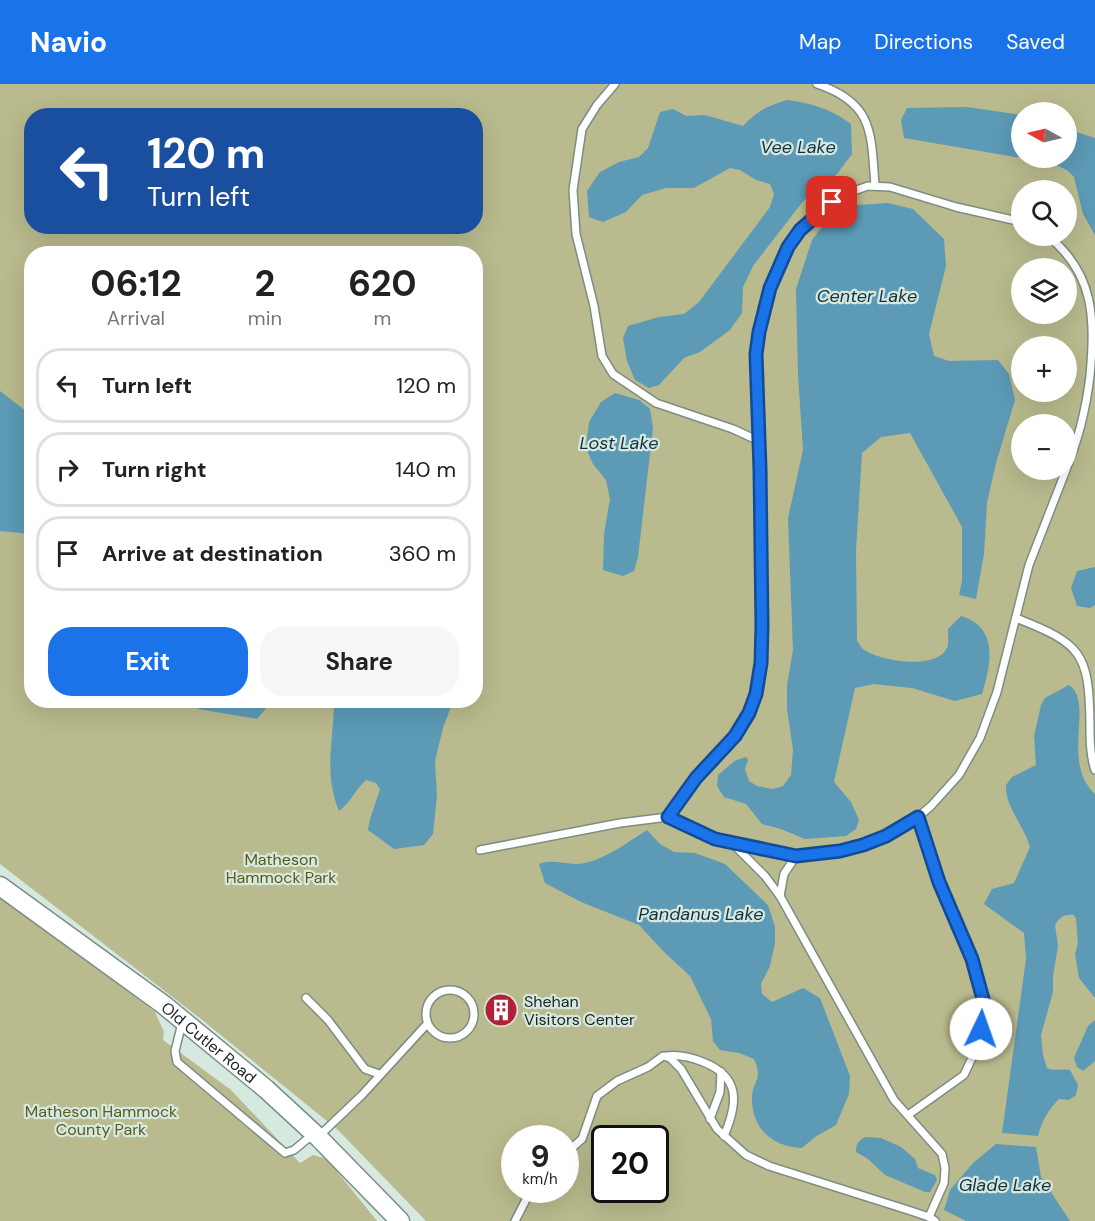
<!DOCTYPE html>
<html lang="en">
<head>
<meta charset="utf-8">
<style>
	:root { --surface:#fff; --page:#f6f6f6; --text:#222; --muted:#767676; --line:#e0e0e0; --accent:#1a73e8 }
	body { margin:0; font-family:"DM Sans",sans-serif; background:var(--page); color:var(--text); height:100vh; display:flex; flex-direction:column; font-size:22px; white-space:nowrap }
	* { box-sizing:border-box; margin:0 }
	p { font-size:20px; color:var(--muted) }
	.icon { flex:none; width:33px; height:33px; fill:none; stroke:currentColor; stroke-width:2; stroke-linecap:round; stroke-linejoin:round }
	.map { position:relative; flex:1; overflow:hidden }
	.sheet { position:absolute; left:24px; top:162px; width:459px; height:462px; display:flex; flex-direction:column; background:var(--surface); border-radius:24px; box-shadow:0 6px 24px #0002 }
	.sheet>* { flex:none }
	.banner { position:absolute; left:24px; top:24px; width:459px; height:126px; border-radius:24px; box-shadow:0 6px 24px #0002; background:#1a4fa0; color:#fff; overflow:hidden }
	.needle { width:39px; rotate:278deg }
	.buttons { position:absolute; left:1011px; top:18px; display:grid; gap:12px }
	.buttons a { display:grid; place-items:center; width:66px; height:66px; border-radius:50%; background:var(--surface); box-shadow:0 6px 24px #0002; font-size:30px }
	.speed { position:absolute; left:501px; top:1041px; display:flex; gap:12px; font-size:30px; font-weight:700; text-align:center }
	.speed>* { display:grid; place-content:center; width:78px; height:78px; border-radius:50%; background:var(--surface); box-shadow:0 6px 24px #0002; line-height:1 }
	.speed small { font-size:15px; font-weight:400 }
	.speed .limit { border:3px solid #111; border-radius:9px; background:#fff; color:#111 }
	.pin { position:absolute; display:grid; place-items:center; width:51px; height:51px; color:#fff; margin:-26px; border-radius:12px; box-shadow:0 3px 9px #0006 }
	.me { position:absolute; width:66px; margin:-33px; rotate:3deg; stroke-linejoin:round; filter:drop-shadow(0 0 4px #0008) }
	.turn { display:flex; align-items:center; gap:21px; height:126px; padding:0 24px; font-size:27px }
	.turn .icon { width:78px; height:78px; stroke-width:2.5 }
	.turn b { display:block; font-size:42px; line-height:51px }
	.eta { display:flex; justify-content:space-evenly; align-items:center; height:102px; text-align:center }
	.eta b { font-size:36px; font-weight:700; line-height:42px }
	.button { display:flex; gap:12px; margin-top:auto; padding:12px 24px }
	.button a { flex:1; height:69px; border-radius:24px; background:var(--accent); color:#fff; font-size:24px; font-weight:700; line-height:69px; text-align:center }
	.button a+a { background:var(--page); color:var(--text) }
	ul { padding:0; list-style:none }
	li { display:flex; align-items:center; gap:18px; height:75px; margin:0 12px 9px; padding:0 12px; border:3px solid var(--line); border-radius:24px }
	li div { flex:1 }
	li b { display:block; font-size:22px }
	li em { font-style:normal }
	header { display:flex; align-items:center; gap:36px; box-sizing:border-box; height:84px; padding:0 30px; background:var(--accent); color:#fff }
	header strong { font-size:28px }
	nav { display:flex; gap:33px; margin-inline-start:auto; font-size:21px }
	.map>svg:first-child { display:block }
	.green { fill:#b9ba8d; fill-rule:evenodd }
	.water { fill:#5c9ab6 }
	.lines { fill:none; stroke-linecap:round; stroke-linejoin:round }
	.service-casing { stroke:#7b8e86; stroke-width:10 }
	.secondary-casing { stroke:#7b8e86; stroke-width:21 }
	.service { stroke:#fff; stroke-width:7 }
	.secondary { stroke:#fff; stroke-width:18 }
	.route-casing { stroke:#114b97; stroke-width:15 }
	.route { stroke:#1a73e8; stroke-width:10 }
	.labels { text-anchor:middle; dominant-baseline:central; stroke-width:4.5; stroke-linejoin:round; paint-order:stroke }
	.park-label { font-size:16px; fill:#5a5a19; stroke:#d5e9e1 }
	.poi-label { font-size:16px; fill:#1c2320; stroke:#d5e9e1; text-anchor:start }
	.street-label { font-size:16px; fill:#1c2320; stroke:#d5e9e1 }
	.water-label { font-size:18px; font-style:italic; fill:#13313e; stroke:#d5e9e1 }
</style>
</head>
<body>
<header>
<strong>Navio</strong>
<nav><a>Map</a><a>Directions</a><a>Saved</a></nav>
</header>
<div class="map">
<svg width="1095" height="1137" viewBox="0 0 1095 1137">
	<rect width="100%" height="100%" fill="#d5e9e1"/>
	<g class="green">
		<path d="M0 0H1095V1137H426L338 1046 201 935 0 780ZM1022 28H1066V74H1022ZM32 32H476V142H32ZM1022 106H1066V152H1022ZM32 170H476V616H32ZM1022 184H1066V230H1022ZM1022 262H1066V308H1022ZM1022 340H1066V386H1022ZM514 1054H566V1106H514ZM604 1054H656V1106H604Z"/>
		<polygon points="0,814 26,831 155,928 164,948 163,956 231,1006 300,1079 313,1071 327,1075 377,1137 0,1137"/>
	</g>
	<g class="water">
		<path d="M787 16C811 19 831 25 851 40L852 70 837 90 804 116 753 182 743 203 742 229 730 246 700 268 684 274 659 301 649 304 635 296 627 277 623 254 628 242 659 233 684 230 699 218 770 123 774 110 770 100 756 96 740 86 730 84 694 104H666L642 111 626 128 603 138 589 133 587 107 600 88 619 78 639 73 648 64 660 28 673 25 686 32 705 31 743 42C757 27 767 22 787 16Z"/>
		<polygon points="967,23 1021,31 1022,74 1066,74 1067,45 1095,54 1095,151 1083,130 1074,93 1067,86 1051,79 904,54 901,36 907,24"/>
		<path d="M888 119 913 125 944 155 946 182 929 250 934 272 949 277 998 276 1009 290 1015 316 996 379 987 419 984 470 976 515 959 511 962 497V443L910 349 881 353 862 369 856 466 857 557C858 558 862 564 863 565 879 577 936 587 947 564 949 559 948 550 948 545L961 532C999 543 991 580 982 610L955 617 912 604 874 600 855 604 834 698 851 718 859 736 856 745 846 752 805 755 781 745 762 740 746 720 724 713 717 702 718 691 736 676 746 673 748 676 745 685 749 697 757 702 773 705 783 702 791 691 793 666 787 625V601L793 566 788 434 803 366 798 291 796 205 812 156 830 133 857 121Z"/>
		<polygon points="0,307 31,331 31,450 0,447"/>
		<polygon points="615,309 639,316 650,325 653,344 638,473 634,487 623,492 603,486 604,450 610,415 606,396 593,380 586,364 589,338 601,318"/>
		<polygon points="1095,483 1095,521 1090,524 1077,522 1071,504 1077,487"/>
		<path d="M1069 601C1095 618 1060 678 1095 710V914L1079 894 1075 870 1078 859 1076 835 1074 831C1065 830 1059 833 1055 841L1058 862 1053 892V908L1041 951 1043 971 1047 984C1055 988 1062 984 1070 986L1078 1001 1076 1011 1069 1016 1059 1015C1048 1026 1042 1037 1038 1052L1002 1049 1026 875 1024 849 984 820 992 805 1014 799 1030 763C1024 741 1005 723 1006 701L1012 693 1036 681 1034 652 1041 621 1045 614Z"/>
		<polygon points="196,617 196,616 272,617 257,635 198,625"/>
		<path d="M334 617H453L443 644 435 677 437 712 433 750 424 761 394 765 368 746C370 731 376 719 380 705L376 699 366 696C355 706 351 718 339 727 323 688 334 657 334 617Z"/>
		<path d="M647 746 660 760 674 768 695 769 725 780 768 821 775 843V859L770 882 761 900 762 910 772 918 803 904 820 914 850 992 849 1010 836 1041 815 1053 802 1064C774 1063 752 1046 752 1015 752 996 764 997 754 975L739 969 720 966 713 957 711 935 690 892 664 868 639 841 581 818 545 799 539 780C554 774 569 783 585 779 607 774 628 758 647 746Z"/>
		<polygon points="1095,936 1095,977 1083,987 1077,983 1074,974 1088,942"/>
		<path d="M865 1053 881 1054 901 1063 915 1075 918 1084 935 1091 937 1096 930 1108H925L885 1091 868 1075 856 1068C856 1060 858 1057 865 1053Z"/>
		<polygon points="996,1060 1036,1063 1041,1093 1070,1137 966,1137 944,1126 950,1106 973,1079"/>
	</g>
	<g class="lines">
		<g class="service-casing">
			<g id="service">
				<polyline points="615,0 597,21 582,45 573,106 576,150 594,222 602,272 613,290 656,319 733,345 759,357"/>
				<path d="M817 0C874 19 871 49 875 102"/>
				<path d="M1048 152C1095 190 1095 235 1090 292 1086 324 1079 355 1066 385"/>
				<path d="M1016 534C1082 560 1089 569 1090 640 1090 655 1090 671 1095 686"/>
				<polyline points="668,733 682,711 735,652 749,629 758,603 761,579 762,542 760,385 756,270 761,237 770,204 787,163 800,146 824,124 845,110 868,102 890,103 956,123 1022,138"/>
				<polyline points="732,759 765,792 780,812 894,1016 942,1070 945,1084 944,1099 929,1133"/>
				<polyline points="480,766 620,739 668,733 715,755 796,772 840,767 875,757 918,733 931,722 959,691 980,654 997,608 1029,481 1066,386"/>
				<polyline points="780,812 784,790 796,772"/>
				<circle cx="450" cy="930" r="24"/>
				<polyline points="306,914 328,936 365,985 379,990"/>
				<polyline points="182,939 175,967 177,978 285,1069 294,1066 312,1051"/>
				<path d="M666 972C679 970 691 973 703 978 741 993 738 1019 724 1052"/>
				<polyline points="908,1031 964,991 977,963 986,926 972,875 939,798 918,733"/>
				<polyline points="710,1035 720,1008 721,988"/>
				<polyline points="318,1053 362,1011 427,940"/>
				<polyline points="566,1069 582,1055 597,1012 617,997 648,983 663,972 670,974 681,985 717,1045 746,1071 769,1082 908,1126 929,1133 935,1137"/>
				<polyline points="515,1137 531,1106"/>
			</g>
		</g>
		<g class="secondary-casing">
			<g id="secondary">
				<path id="s1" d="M0 802 164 921 266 1005 318 1053 400 1137"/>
			</g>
		</g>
		<use href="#service" class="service"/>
		<use href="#secondary" class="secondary"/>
	</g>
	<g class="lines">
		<g class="route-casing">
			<polyline id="route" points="832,118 800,146 788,163 770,204 759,248 756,270 760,385 762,542 761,579 756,610 749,629 735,652 696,694 668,733 715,755 796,772 840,767 863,761 886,752 918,733 939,798 972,875 986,926 981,945"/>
		</g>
		<use href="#route" class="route"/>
	</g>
	<defs>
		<g id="building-disc" transform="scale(1.725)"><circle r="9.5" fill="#b32137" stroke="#d5e9e1"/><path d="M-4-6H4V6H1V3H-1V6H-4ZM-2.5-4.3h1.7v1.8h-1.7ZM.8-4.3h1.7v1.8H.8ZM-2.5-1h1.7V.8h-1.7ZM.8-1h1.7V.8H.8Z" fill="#fff"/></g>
	</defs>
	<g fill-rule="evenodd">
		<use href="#building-disc" x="501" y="926"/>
	</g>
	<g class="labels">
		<g class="park-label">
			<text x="281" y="775">Matheson<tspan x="281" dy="18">Hammock Park</tspan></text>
			<text x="101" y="1027">Matheson Hammock<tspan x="101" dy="18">County Park</tspan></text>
		</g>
		<g class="poi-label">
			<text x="524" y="917">Shehan<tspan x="524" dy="18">Visitors Center</tspan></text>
		</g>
		<g class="street-label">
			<text stroke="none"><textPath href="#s1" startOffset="261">Old Cutler Road</textPath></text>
		</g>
		<g class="water-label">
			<text x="798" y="63">Vee Lake</text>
			<text x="867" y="212">Center Lake</text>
			<text x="619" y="359">Lost Lake</text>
			<text x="701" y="830">Pandanus Lake</text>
			<text x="1005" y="1101">Glade Lake</text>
		</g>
	</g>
</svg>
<div class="buttons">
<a><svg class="needle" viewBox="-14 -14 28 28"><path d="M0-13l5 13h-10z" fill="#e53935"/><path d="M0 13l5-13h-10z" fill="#767676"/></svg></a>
<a><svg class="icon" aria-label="search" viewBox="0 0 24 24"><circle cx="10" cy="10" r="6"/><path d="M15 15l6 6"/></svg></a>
<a><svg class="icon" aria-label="layers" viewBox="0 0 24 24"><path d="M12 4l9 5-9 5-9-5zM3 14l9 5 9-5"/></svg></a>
<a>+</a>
<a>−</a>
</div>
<div class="speed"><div>9<small>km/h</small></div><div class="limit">20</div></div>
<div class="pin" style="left:832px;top:118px;background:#d93025"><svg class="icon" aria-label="arrive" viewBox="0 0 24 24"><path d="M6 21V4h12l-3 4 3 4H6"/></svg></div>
<svg class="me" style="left:981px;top:945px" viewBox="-20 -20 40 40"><circle r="19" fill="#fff"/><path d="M0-13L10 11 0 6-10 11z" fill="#1a73e8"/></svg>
<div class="banner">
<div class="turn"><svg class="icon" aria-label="left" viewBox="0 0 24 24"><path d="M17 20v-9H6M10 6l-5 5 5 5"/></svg><div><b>120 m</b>Turn left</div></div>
</div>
<section class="sheet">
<div class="eta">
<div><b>06:12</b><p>Arrival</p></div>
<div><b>2</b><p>min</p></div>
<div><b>620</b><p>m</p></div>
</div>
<ul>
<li><svg class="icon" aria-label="left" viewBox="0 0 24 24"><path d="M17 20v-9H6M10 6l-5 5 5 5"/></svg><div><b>Turn left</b></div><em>120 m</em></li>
<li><svg class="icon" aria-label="right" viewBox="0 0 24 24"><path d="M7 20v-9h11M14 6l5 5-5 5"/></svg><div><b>Turn right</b></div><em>140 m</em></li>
<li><svg class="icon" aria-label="arrive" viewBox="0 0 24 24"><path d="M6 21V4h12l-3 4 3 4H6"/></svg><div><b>Arrive at destination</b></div><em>360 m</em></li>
</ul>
<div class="button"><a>Exit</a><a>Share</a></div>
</section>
</div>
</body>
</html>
